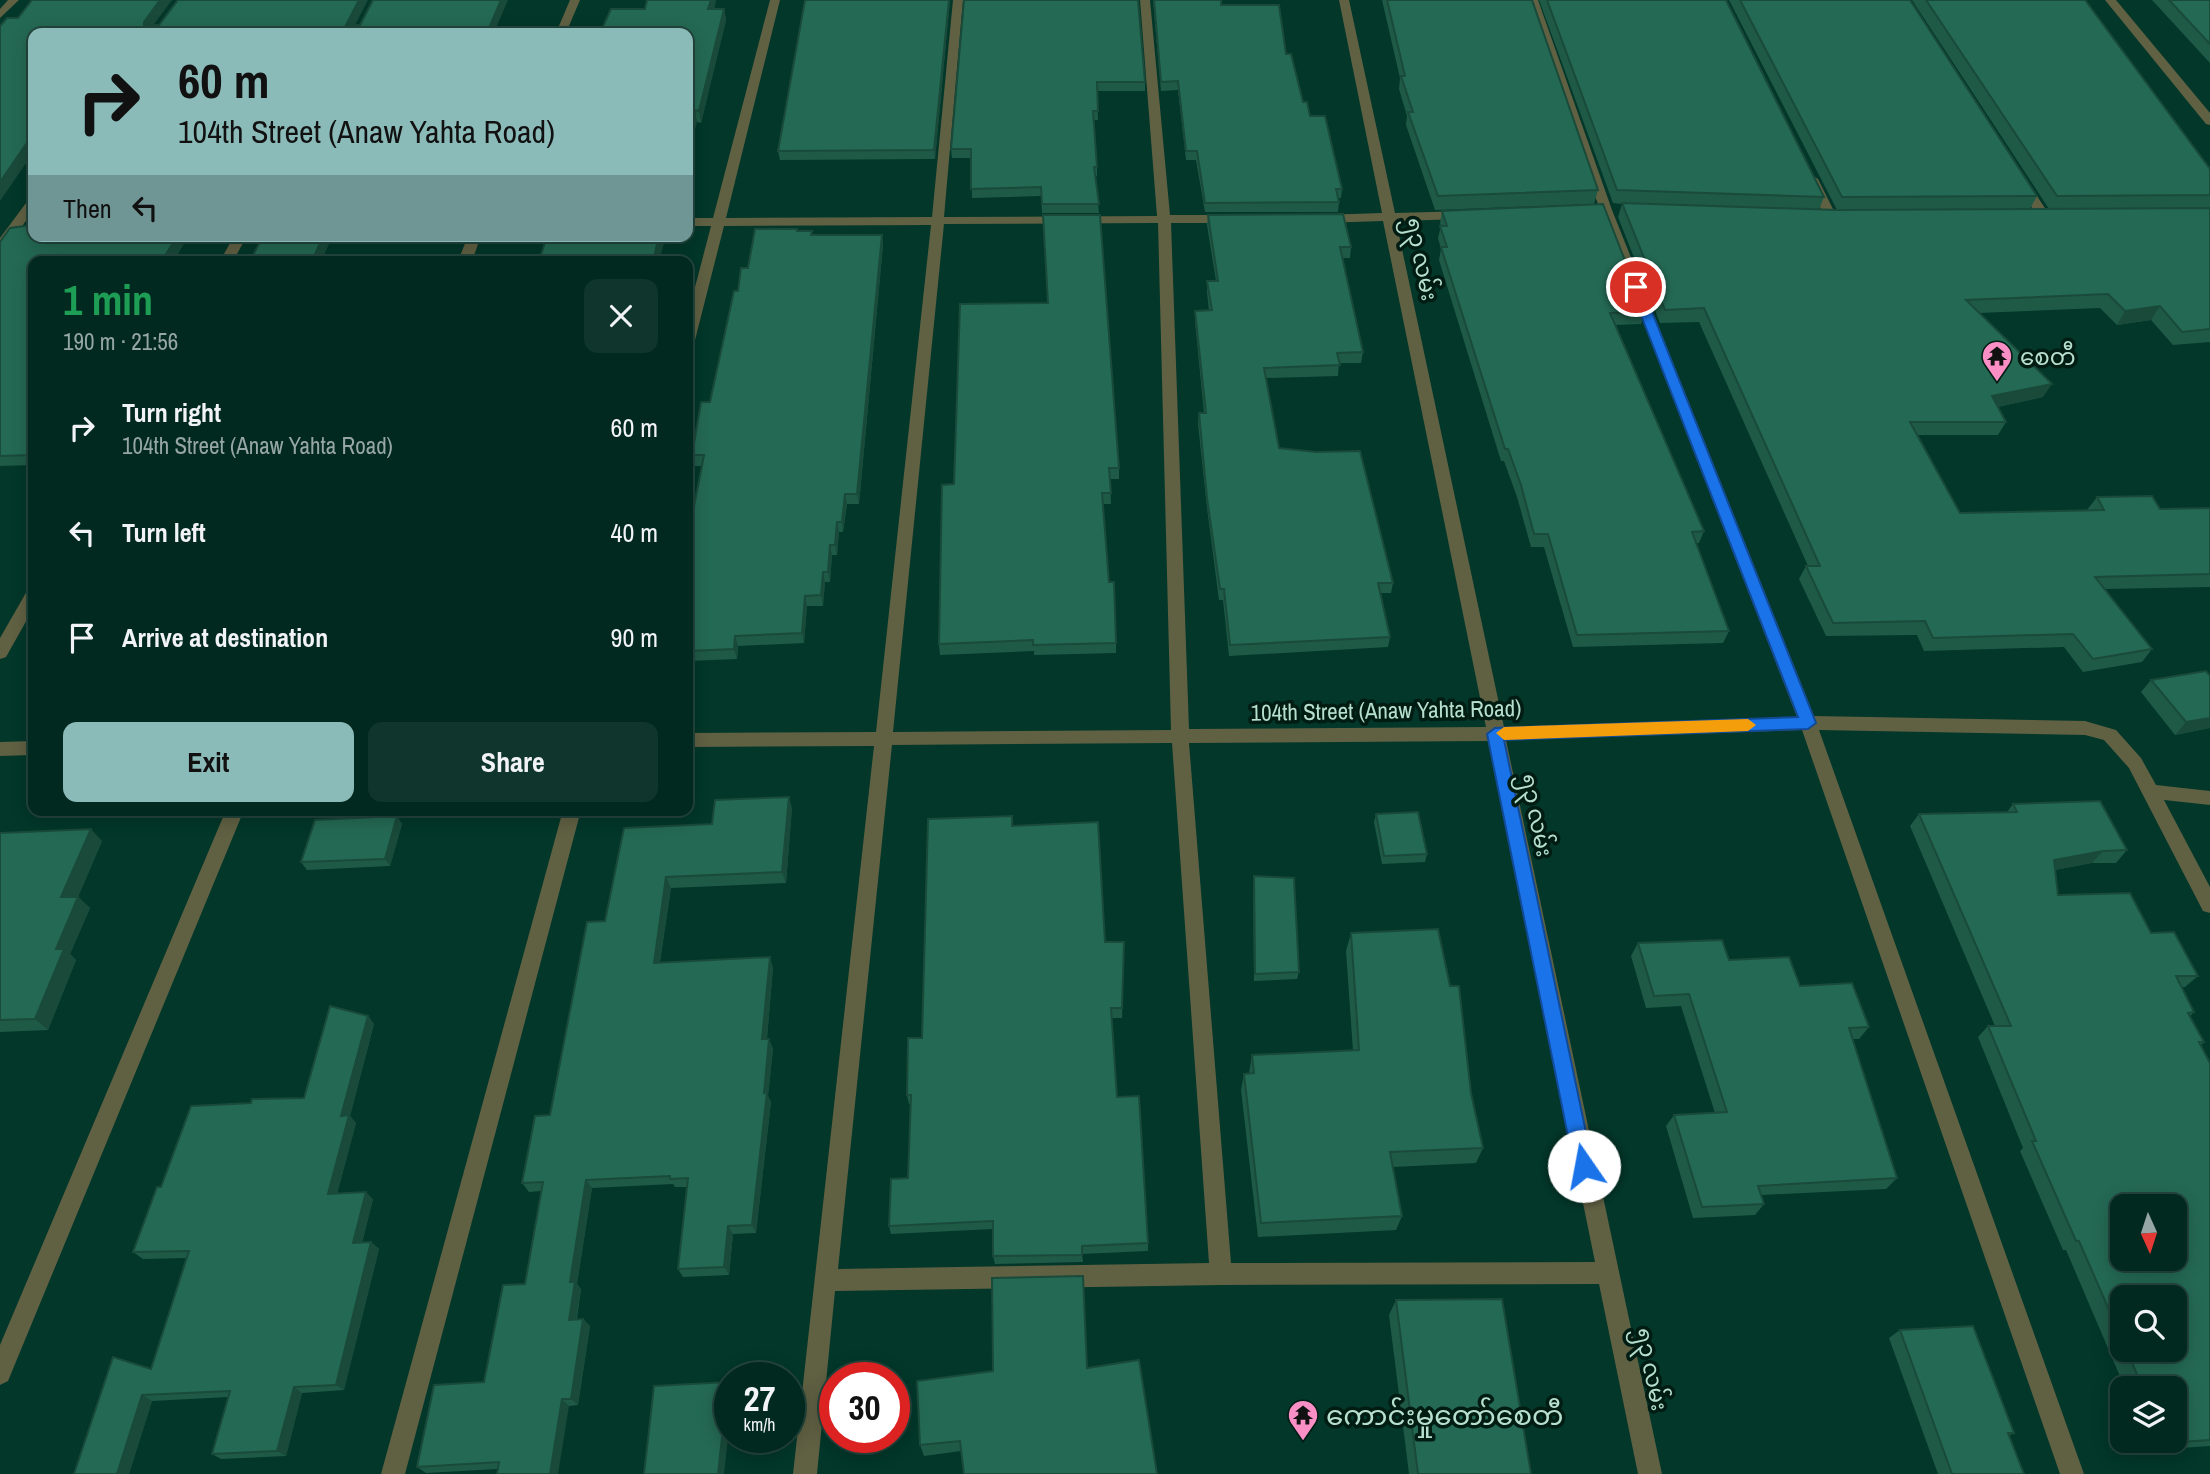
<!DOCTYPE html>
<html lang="en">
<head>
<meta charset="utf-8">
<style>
	:root { --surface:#02291f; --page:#10352c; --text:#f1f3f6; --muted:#96a6a4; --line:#23453d; --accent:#8bbbb9 }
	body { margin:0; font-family:"Archivo Narrow","Noto Sans Myanmar",sans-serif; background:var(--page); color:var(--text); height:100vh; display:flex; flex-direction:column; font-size:26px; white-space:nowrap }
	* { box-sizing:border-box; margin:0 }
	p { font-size:23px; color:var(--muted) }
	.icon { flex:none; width:38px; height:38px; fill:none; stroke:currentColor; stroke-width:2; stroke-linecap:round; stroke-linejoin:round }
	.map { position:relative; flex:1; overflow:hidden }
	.drawer { position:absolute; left:28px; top:256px; width:665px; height:560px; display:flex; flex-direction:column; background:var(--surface); border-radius:14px; box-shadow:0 4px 18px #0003,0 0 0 2px var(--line) }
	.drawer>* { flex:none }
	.guide { position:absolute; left:28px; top:28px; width:665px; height:214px; border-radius:14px; box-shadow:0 4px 18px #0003,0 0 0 2px var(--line); background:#8bbbb9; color:#111; overflow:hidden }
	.needle { width:46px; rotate:177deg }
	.buttons { position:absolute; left:2110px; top:1194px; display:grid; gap:14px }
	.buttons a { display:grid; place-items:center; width:77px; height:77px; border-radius:14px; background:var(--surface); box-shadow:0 4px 18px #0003,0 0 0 2px var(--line); font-size:35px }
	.speed { position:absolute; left:714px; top:1362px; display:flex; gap:14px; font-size:35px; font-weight:700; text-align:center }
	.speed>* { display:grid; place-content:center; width:91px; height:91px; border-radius:50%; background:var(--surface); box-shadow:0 4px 18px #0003,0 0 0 2px var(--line); line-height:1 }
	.speed small { font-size:18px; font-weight:400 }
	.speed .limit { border:10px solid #d22; background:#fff; color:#111 }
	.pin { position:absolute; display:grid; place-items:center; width:60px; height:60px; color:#fff; margin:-30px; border:4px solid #fff; border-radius:50%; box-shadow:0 2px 7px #0007 }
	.me { position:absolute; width:77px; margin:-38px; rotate:348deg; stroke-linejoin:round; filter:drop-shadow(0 0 5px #0008) }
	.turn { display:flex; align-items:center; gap:24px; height:147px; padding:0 35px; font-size:32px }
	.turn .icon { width:91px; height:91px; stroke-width:2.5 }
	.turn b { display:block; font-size:49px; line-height:60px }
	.then { display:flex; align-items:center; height:66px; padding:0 35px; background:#0003; gap:14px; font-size:26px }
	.round { display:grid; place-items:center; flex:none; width:74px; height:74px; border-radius:14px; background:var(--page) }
	.headline { display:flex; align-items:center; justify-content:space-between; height:119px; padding:0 35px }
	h1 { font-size:42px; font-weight:800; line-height:52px; color:#1e9e55 }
	.button { display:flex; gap:14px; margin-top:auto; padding:14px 35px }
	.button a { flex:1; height:80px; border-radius:14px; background:var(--accent); color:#111; font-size:28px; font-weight:800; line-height:80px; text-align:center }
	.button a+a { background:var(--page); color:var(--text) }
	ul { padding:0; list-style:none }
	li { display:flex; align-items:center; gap:21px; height:105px; padding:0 35px }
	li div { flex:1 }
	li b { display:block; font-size:26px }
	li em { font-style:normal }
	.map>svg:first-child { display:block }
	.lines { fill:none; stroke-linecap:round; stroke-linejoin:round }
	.minor { fill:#606043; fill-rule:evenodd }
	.wall { fill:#1f5a47; fill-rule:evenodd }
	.shaded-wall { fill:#194a3a }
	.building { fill:#246953; stroke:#194a3a; stroke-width:2; fill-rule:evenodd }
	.route { fill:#1a73e8; stroke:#114b97; stroke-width:2 }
	.slow { fill:#f59e0b }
	.labels { text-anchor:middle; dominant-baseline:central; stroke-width:7; stroke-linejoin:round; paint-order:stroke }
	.street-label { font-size:23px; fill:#b6dfce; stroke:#011c13 }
	.poi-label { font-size:23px; fill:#b6dfce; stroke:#011c13; text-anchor:start }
	.near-poi-label { font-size:28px; fill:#b6dfce; stroke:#011c13; text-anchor:start }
</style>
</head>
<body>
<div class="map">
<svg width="2210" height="1474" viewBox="0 0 2210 1474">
	<rect width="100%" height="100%" fill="#023729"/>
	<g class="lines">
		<g class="minor">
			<polygon points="8,0 19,0 0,18 0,9"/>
			<polygon points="570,0 580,0 566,33 556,33"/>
			<path d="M770 0H780L726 218 932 217 953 0H963L944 217 1157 216 1140 0H1150L1170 215H1230L1236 219 1230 223H1171L1189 729 1486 727 1383 221 1321 223 1315 219 1321 215 1382 213 1339 0H1349L1395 213 1465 211 1471 215 1465 219 1396 221 1504 727 1797 717 1600 210 1528 0H1538L1612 210 1814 716 2085 721 2116 730 2141 758 2156 785 2210 791V805L2164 800 2210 887V913L2203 911 2129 768 2104 740 2085 735 1819 730 2084 1474H2060L1802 730 1506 740 1662 1474H1638L1599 1284 1221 1285 835 1291 817 1474H793L874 746 688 747V733L876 732 931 225 724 226 695 340 688 344V314L711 226H688V218H713ZM1158 223 1171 730 893 732 944 224ZM1489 741 1595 1262 1231 1263 1189 743ZM1172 743 1209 1263 838 1269 892 745Z"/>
			<polygon points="2105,0 2116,0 2210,113 2210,125 2206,124"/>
			<polygon points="1812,175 1818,179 1837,217 1836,220 1831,221 1825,217 1806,179"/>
			<polygon points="2022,178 2026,179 2050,216 2049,219 2044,220 2039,219 2016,182"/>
			<polygon points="33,198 33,211 5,250 0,251 0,238 29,199"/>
			<polygon points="234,236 247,236 233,261 220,261"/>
			<polygon points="468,236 481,236 472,261 458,261"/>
			<polygon points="33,589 33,609 6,657 0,659 0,638 27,591"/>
			<polygon points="33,741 33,755 0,756 0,742"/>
			<polygon points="226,810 244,810 8,1381 0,1385 0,1345"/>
			<polygon points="563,810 581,810 405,1474 381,1474"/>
		</g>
	</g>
	<g class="wall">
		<polygon points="716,0 714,9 724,9 726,20 701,123 697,122 645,9"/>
		<polygon points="805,0 950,0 935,159 780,160 778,151"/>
		<polygon points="964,0 1145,82 1145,91 1097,91 1098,120 1094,120 1097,167 1097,176 1095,176 1099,213 1042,213 1041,196 972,198 971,158 952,158 951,149"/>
		<polygon points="1153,0 1221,0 1221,5 1286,54 1303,102 1342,189 1341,198 1338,198 1339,202 1338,212 1205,212 1196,160 1186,160 1178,90 1161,91"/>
		<polygon points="1382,0 1532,0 1598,190 1594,204 1435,210 1406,125 1407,116 1399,89 1400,78"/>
		<polygon points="1539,0 1726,0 1824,197 1819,210 1837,210 1729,0 1910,0 2037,196 2030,209 2049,209 1912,0 2085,0 2210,169 2210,342 2173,345 2151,320 2117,325 2100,308 1979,313 2043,397 1998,407 2006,422 1998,435 1918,435 1960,513 2087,510 2097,497 2160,509 2210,508 2210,587 2105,589 2152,649 2142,662 2083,672 2064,647 1924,651 1917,635 1826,636 1799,579 1806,566 1808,566 1699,322 1660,323 1618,217 1622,204 1613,203"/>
		<polygon points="2152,0 2210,0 2210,63"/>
		<polygon points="1442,211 1645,312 1641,324 1615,325 1704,531 1699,543 1696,543 1729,631 1723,643 1573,647 1544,547 1531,547 1517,497 1504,461 1501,461 1439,260 1441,249 1438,238 1441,226 1440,223"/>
		<polygon points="1208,215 1351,247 1350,258 1342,258 1363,352 1361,363 1339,363 1338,376 1266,378 1279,448 1393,583 1391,593 1381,593 1390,637 1388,647 1229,656 1223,600 1219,600 1207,508 1198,424 1199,413 1204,413 1195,322 1195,311 1209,311 1207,292 1207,281 1216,281 1207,225"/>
		<polygon points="797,229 798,231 812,235 882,235 883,245 859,504 847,504 843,532 839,532 837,555 832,555 830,582 825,582 823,606 807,606 804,643 738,646 737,659 688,661 688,537 702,466 695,466 692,455 710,402 738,291 748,268"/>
		<polygon points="33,236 188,236 174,261 33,261 33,465 0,466 0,242"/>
		<polygon points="1119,468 1119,479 1110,479 1111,504 1103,504 1109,582 1116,643 1116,653 1034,655 1034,651 940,655 939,644 954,484"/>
		<polygon points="2210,676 2210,728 2175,735 2141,692 2151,680"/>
		<path d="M2013 804 2127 850 2116 863H2092L2055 870 2058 895 2151 933 2198 976 2185 987H2181L2194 1012 2190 1016 2204 1042 2201 1045 2210 1063V1446L2151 1450 2147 1440H2175V1388H2125L2066 1250H2063L2020 1151 2023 1148 1978 1037 1988 1026H1995L1910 826 1919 814 2007 812ZM2123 1297 2175 1349H2123Z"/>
		<polygon points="792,808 786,883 671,888 660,962 773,968 767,1039 769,1039 773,1049 768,1096 771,1102 756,1233 733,1234 729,1275 683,1277 678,1269 687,1187 675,1187 673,1184 592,1188 577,1284 581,1289 577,1319 583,1319 590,1326 578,1405 569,1406 498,1469 426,1473 417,1467 484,1382 525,1284 541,1191 529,1192 522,1183 550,1115 605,921 712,824"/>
		<polygon points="1376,814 1427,854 1425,862 1382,864 1374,822"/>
		<polygon points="397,816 402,824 390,866 307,870 301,862"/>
		<polygon points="1012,816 1013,826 1105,942 1124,942 1122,1018 1112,1018 1117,1097 1148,1243 1148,1251 1082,1254 1083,1262 995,1264 993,1256 993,1229 891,1234 889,1226 908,1178 910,1104 909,1104 907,1095 922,1038"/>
		<polygon points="0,833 102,841 78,897 90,908 70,954 76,960 48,1030 0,1032"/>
		<polygon points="1254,876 1299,972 1297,979 1254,981 1253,884"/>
		<polygon points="1351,933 1471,1093 1483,1148 1476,1163 1393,1167 1402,1216 1396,1230 1258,1237 1241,1090 1244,1074 1249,1073 1252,1055 1353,1051 1346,951"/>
		<polygon points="1638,943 1729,960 1800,986 1869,1027 1859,1039 1852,1039 1897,1178 1886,1189 1761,1195 1764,1204 1755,1215 1693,1218 1666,1126 1674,1115 1715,1113 1681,1006 1646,1008 1631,956"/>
		<polygon points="368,1016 374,1024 350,1116 356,1123 337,1194 373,1199 362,1243 371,1242 379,1249 344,1390 302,1393 286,1456 221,1459 212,1454 228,1397 152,1401 129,1474 74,1474 151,1369 186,1258 143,1259 133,1252 161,1187 251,1103 304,1098"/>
		<polygon points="1396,1300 1531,1474 1409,1474 1389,1315"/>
		<polygon points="1900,1330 2014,1433 2009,1436 2024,1474 1938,1474 1889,1338"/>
		<polygon points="1087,1368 961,1451 924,1456 920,1445"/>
	</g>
	<g class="shaded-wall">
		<polygon points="160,0 172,0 149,31 144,25 144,22"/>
		<polygon points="359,0 368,0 351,33 346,25"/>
		<polygon points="501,0 508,0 494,33 487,33"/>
		<polygon points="711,0 716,0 711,20 708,9"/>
		<polygon points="949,0 950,0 935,159 934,150"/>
		<polygon points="724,9 726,20 701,123 699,111"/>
		<polygon points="695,110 697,122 688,157 688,135"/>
		<polygon points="33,134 33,153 0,201 0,182"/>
		<polygon points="882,235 883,245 859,504 857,494"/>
		<polygon points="177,236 188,236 174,261 162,261"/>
		<polygon points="323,236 333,236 321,261 312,261"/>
		<polygon points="659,236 666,236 659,261 653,261"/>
		<polygon points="2160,306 2151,320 2117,325 2125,311"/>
		<polygon points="2052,384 2043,397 1984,410 1992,396"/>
		<polygon points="845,494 847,504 843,532 842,522"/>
		<polygon points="837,522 839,532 837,555 835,545"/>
		<polygon points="830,545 832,555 830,582 828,572"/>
		<polygon points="823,572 825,582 823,606 821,595"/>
		<polygon points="805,596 807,606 804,643 802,633"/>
		<polygon points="735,636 738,646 737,659 734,649"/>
		<polygon points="2210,718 2210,728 2175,735 2186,722"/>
		<polygon points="789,797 792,808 786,883 782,872"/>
		<polygon points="397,816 402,824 390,866 385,859"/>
		<polygon points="91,829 102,841 78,897 90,908 70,954 76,960 48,1030 35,1019 56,949 61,897"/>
		<polygon points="2103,851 2092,863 2043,872 2054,860"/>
		<polygon points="666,877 671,888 658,973 654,963"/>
		<polygon points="770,957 773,968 766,1049 762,1039"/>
		<polygon points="368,1016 374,1024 350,1116 356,1123 335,1201 328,1194 341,1116"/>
		<polygon points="769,1039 773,1049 768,1096 771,1102 756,1233 752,1225"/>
		<polygon points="586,1180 592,1188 577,1284 581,1289 575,1327 569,1320 570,1282"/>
		<polygon points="366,1192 373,1199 360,1250 353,1243"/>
		<polygon points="728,1226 733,1234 729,1275 724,1267"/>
		<polygon points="371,1242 379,1249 344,1390 336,1385"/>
		<polygon points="583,1319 590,1326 578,1405 571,1399"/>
		<polygon points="728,1382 730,1384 730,1420 724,1474 718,1474"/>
		<polygon points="294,1387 302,1393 286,1456 277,1451"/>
		<polygon points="142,1395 152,1401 129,1474 117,1474"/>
		<polygon points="562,1399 569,1406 558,1474 550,1474"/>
	</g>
	<g class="building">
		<polygon points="32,0 160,0 144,22 144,25 159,25 178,0 359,0 346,25 360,25 373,0 501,0 487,33 33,33 33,134 0,182 0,26 7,18 18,18"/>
		<polygon points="647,0 711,0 708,9 724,9 699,111 695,110 688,135 688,33 600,33 611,9 645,9"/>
		<polygon points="805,0 949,0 934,150 778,151"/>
		<polygon points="964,0 1138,0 1145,82 1097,82 1098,111 1093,111 1097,167 1094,167 1099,204 1042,204 1041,187 971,189 971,149 951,149"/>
		<polygon points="1154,0 1221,0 1221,5 1279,5 1286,54 1291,54 1303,102 1307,102 1310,116 1325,116 1342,189 1336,189 1339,202 1205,203 1197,151 1186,151 1178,81 1161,82"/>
		<polygon points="1387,0 1532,0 1598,190 1438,196 1408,112 1413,112 1401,76 1405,76"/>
		<polygon points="1547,0 1726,0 1824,197 1617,190"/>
		<polygon points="1740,0 1910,0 2037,196 1842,197"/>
		<polygon points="1926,0 2085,0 2210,169 2210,195 2057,196"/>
		<polygon points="2169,0 2210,0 2210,44"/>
		<polygon points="1622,203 1837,210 2210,208 2210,329 2182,332 2160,306 2125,311 2108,294 1966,300 2052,384 1992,396 2006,422 1910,422 1960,513 2104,510 2097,497 2152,496 2160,509 2210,508 2210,574 2095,577 2152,649 2093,659 2073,634 1933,638 1925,621 1833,623 1806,566 1820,566 1704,308 1665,310"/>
		<polygon points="1603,204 1645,312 1610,313 1704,531 1692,532 1729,631 1577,635 1548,534 1534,534 1521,485 1508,449 1505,449 1441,247 1447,247 1440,226 1447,226 1442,211"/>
		<polygon points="1343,214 1351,247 1340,247 1363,352 1337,353 1340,365 1264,368 1279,448 1316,452 1360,451 1393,583 1378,583 1390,637 1230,645 1224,589 1220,589 1207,498 1199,413 1206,413 1195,311 1212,310 1207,281 1218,281 1208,215"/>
		<polygon points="1043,215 1100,215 1119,468 1109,468 1111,493 1102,493 1109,582 1114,582 1116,643 1033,645 1033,640 939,644 942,485 954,484 960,304 1048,303"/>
		<polygon points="33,225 33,236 177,236 162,261 33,261 33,455 0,456 0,242 10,228"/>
		<polygon points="755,229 797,229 797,231 812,231 811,235 882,235 857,494 845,494 842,522 837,522 835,545 830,545 828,572 823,572 821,595 805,596 802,633 735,636 734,649 688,651 688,537 704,455 692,455 701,402 710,402 734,291 738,291 741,268 748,268"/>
		<polygon points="263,236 323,236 312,261 250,261"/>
		<polygon points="547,236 659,236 653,261 539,261"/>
		<polygon points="2206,671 2210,676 2210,718 2186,722 2151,680"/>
		<polygon points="789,797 782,872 666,877 654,963 770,957 762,1039 769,1039 764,1093 767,1092 752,1225 728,1226 724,1267 678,1269 688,1178 670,1179 670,1176 586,1180 570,1282 575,1282 569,1320 583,1319 571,1399 562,1399 550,1474 497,1474 499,1462 417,1467 434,1385 484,1382 503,1285 525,1284 543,1182 522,1183 535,1116 550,1115 587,922 605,921 624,828 712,824 715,800"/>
		<path d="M2100 801 2127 850 2103 851 2054 860 2058 895 2130 893 2151 933 2174 932 2198 976H2176L2194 1012 2188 1013 2204 1042H2199L2210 1063V1440L2166 1443 2165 1440H2175V1388H2143L2126 1349H2175V1297H2123V1342L2079 1241H2076L2032 1141H2036L1988 1026H2011L1919 814 2017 812 2013 804ZM2123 1206H2175V1258H2123Z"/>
		<polygon points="1418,812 1427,854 1384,856 1376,814"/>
		<polygon points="397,816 385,859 301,862 315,820"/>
		<polygon points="1012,816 1012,826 1098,822 1105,942 1124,942 1122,1008 1111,1008 1117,1097 1139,1096 1148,1243 1082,1246 1082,1255 993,1256 993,1221 889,1226 891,1179 908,1178 911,1095 907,1095 908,1038 922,1038 928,819"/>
		<polygon points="91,829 61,897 78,897 56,949 64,949 35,1019 0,1020 0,833"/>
		<polygon points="1254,876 1294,878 1299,972 1255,974"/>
		<polygon points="1438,929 1450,986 1459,986 1471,1093 1483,1148 1390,1152 1402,1216 1261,1223 1244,1074 1254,1073 1252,1055 1359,1050 1351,933"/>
		<polygon points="1722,940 1729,960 1789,957 1800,986 1852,983 1869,1027 1849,1028 1897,1178 1758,1186 1764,1204 1702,1207 1674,1115 1727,1112 1689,994 1654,996 1638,943"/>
		<polygon points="330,1006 368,1016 341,1116 349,1115 328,1194 366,1192 353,1243 371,1242 336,1385 294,1387 277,1451 212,1454 230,1391 142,1395 117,1474 74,1474 113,1357 151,1369 189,1251 133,1252 157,1187 161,1187 191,1106 251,1103 252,1099 304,1098"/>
		<polygon points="1083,1276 1087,1368 1139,1360 1157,1474 964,1474 960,1441 920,1445 917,1381 993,1371 992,1278"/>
		<polygon points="1502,1299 1531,1474 1418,1474 1396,1300"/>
		<polygon points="1973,1326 2014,1433 2008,1433 2024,1474 1952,1474 1900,1330"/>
		<polygon points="728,1382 718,1474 644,1474 654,1386"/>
	</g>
	<polygon class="route" points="1636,283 1642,287 1816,723 1808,729 1504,740 1593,1166 1591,1172 1584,1175 1577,1172 1574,1166 1487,734 1495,728 1798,717 1630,287"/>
	<polygon class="slow" points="1748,719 1756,725 1748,731 1504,740 1496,733 1504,727"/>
	<defs>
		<g id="temple-pin" transform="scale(1.575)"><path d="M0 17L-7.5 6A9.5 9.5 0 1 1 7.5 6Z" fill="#fa8fc6" stroke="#011c13"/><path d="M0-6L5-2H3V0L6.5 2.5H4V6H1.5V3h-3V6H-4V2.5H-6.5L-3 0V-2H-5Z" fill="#111"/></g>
	</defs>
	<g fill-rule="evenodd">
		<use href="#temple-pin" x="1997" y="356"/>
		<use href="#temple-pin" x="1303" y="1415"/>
	</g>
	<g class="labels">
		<g class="street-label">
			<text transform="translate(1422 259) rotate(78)">၅၃ လမ်း</text>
			<text transform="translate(1386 710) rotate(-1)">104th Street (Anaw Yahta Road)</text>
			<text transform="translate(1537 815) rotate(78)">၅၃ လမ်း</text>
			<text transform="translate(1652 1369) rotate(78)">၅၃ လမ်း</text>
		</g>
		<g class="poi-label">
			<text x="2020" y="356">စေတီ</text>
		</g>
		<g class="near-poi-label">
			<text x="1326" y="1415">ကောင်းမှုတော်စေတီ</text>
		</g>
	</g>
</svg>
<div class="buttons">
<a><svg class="needle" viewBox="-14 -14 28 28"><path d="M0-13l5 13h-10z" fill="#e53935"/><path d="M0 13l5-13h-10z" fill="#96a6a4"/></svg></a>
<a><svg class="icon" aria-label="search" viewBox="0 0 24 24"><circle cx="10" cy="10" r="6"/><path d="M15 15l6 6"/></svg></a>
<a><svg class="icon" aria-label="layers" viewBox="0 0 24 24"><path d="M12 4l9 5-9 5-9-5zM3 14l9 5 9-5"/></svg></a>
</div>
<div class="speed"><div>27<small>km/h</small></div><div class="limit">30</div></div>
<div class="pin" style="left:1636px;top:287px;background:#d93025"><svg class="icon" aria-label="arrive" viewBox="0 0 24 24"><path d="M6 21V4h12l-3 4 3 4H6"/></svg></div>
<svg class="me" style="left:1584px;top:1166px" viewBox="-20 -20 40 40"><circle r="19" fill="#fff"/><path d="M0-13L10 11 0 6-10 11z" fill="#1a73e8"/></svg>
<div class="guide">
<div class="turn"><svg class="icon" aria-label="right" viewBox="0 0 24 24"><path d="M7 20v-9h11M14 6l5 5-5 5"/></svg><div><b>60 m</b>104th Street (Anaw Yahta Road)</div></div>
<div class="then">Then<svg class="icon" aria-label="left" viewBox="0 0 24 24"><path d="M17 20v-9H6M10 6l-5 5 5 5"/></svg></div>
</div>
<section class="drawer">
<div class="headline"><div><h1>1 min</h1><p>190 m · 21:56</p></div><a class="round"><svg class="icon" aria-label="close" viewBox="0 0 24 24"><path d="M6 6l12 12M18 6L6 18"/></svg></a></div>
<ul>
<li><svg class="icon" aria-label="right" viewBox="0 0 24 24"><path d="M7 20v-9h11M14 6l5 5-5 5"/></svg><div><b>Turn right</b><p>104th Street (Anaw Yahta Road)</p></div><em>60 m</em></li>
<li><svg class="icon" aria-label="left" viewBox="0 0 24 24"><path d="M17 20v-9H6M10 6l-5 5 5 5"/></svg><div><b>Turn left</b></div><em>40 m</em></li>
<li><svg class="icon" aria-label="arrive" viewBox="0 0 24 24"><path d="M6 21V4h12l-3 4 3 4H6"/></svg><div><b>Arrive at destination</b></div><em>90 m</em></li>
</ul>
<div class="button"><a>Exit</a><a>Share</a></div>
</section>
</div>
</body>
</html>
